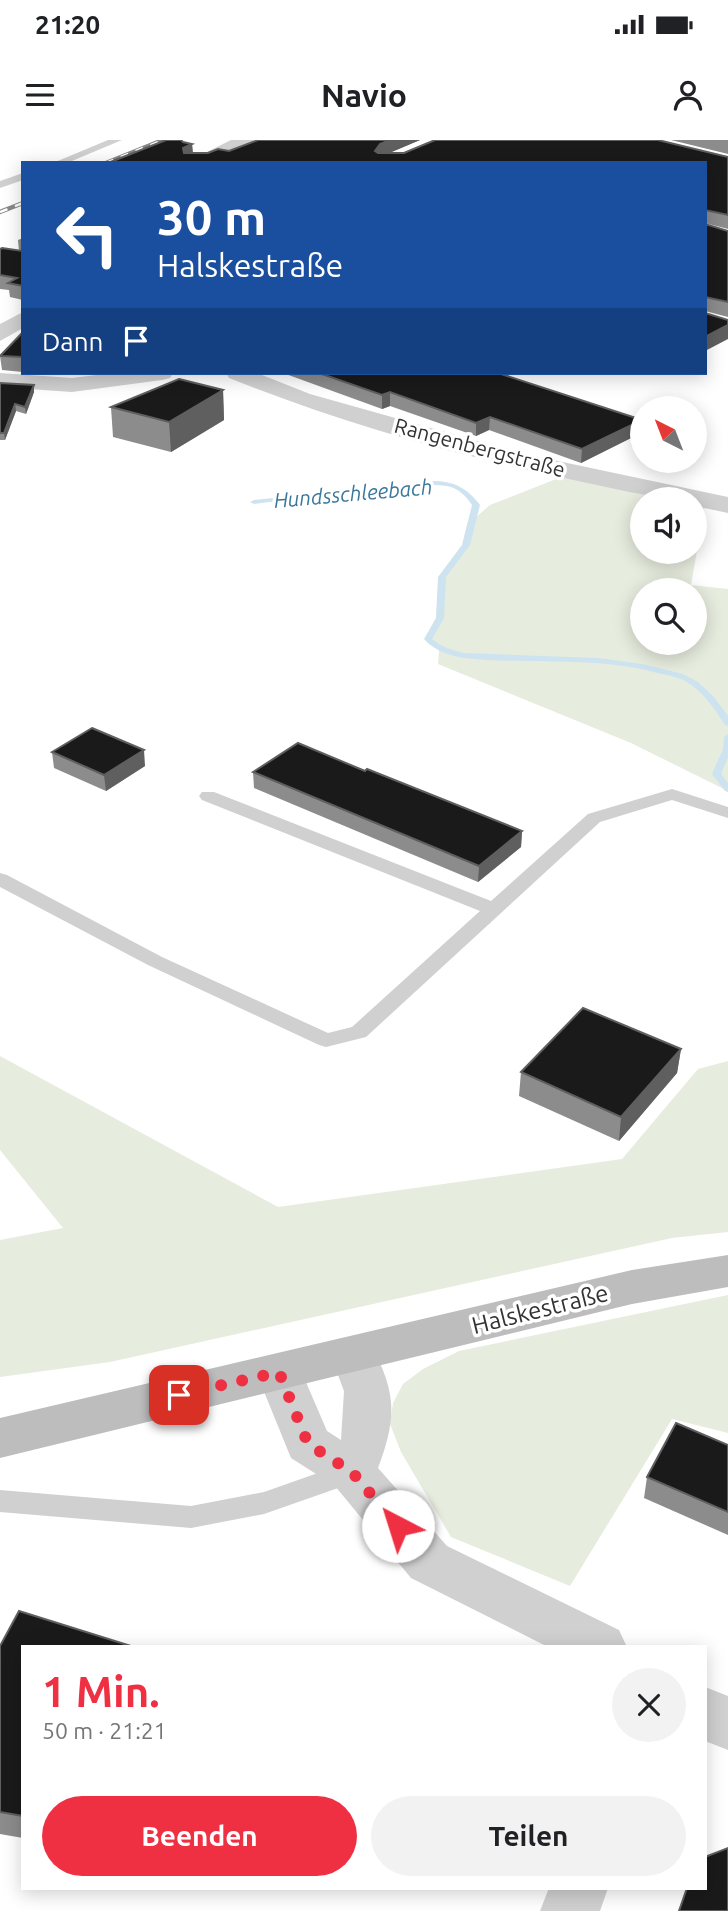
<!DOCTYPE html>
<html lang="de">
<head>
<meta charset="utf-8">
<style>
	:root { --surface:#fff; --page:#f2f2f2; --text:#202124; --muted:#757577; --accent:#ef3043 }
	body { margin:0; font-family:Ubuntu,sans-serif; background:var(--page); color:var(--text); height:100vh; display:flex; flex-direction:column; font-size:26px; white-space:nowrap }
	* { box-sizing:border-box; margin:0 }
	p { font-size:23px; color:var(--muted) }
	.icon { flex:none; width:38px; height:38px; fill:none; stroke:currentColor; stroke-width:2; stroke-linecap:round; stroke-linejoin:round }
	.map { position:relative; flex:1; overflow:hidden }
	.side { position:absolute; left:21px; top:1505px; width:686px; height:245px; display:flex; flex-direction:column; background:var(--surface); border-radius:0px; box-shadow:0 4px 18px #0003 }
	.side>* { flex:none }
	.top-card { position:absolute; left:21px; top:21px; width:686px; height:214px; border-radius:0px; box-shadow:0 4px 18px #0003; background:#1a4fa0; color:#fff; overflow:hidden }
	.needle { width:46px; rotate:318deg }
	.controls { position:absolute; left:630px; top:256px; display:grid; gap:14px }
	.controls a { display:grid; place-items:center; width:77px; height:77px; border-radius:50%; background:var(--surface); box-shadow:0 4px 18px #0003; font-size:35px }
	.pin { position:absolute; display:grid; place-items:center; width:60px; height:60px; color:#fff; margin:-30px; border-radius:14px; box-shadow:0 4px 10px #0006 }
	.me { position:absolute; width:77px; margin:-38px; rotate:320deg; stroke-linejoin:round; filter:drop-shadow(0 0 5px #0008) }
	.turn { display:flex; align-items:center; gap:24px; height:147px; padding:0 21px; font-size:32px }
	.turn .icon { width:91px; height:91px; stroke-width:2.5 }
	.turn b { display:block; font-size:49px; line-height:60px }
	.then { display:flex; align-items:center; height:66px; padding:0 21px; background:#0003; gap:14px; font-size:26px }
	.round { display:grid; place-items:center; flex:none; width:74px; height:74px; border-radius:37px; background:var(--page) }
	.headline { display:flex; align-items:center; justify-content:space-between; height:119px; padding:0 21px }
	h1 { font-size:42px; font-weight:600; line-height:52px; color:var(--accent) }
	.primary-button { display:flex; gap:14px; margin-top:auto; padding:14px 21px }
	.primary-button a { flex:1; height:80px; border-radius:42px; background:var(--accent); color:#fff; font-size:28px; font-weight:600; line-height:80px; text-align:center }
	.primary-button a+a { background:var(--page); color:var(--text) }
	.status { display:flex; justify-content:space-between; align-items:center; height:49px; padding:0 35px; background:var(--surface); direction:ltr }
	.status svg { height:19px; fill:currentColor }
	header { display:flex; justify-content:space-between; align-items:center; height:91px; padding:0 21px; background:var(--surface); font-size:32px; font-weight:600 }
	.map>svg:first-child { display:block }
	.green { fill:#e6ecde; fill-rule:evenodd }
	.lines { fill:none; stroke-linecap:round; stroke-linejoin:round }
	.stream { fill:#cde3ef; fill-rule:evenodd }
	.lane { fill:#d0d0d0; fill-rule:evenodd }
	.street { fill:#d0d0d0; fill-rule:evenodd }
	.secondary { fill:#bdbdbd; fill-rule:evenodd }
	.rail-casing { stroke:#888; stroke-width:4.5 }
	.rail { stroke:#fff; stroke-width:2.5; stroke-dasharray:8; stroke-linecap:butt }
	.wall { fill:#8c8c8c }
	.shaded-wall { fill:#5f5f5f }
	.building { fill:#1a1a1a; stroke:#5f5f5f; stroke-width:2 }
	.route { stroke:#ef3043; stroke-width:12; stroke-dasharray:0 21.6 }
	.labels { text-anchor:middle; dominant-baseline:central; stroke-width:7; stroke-linejoin:round; paint-order:stroke }
	.far-street-label { font-size:21px; fill:#333; stroke:#fff }
	.far-water-label { font-size:21px; font-style:italic; fill:#3a789b; stroke:#fff }
	.street-label { font-size:24px; fill:#333; stroke:#fff }
</style>
</head>
<body>
<div class="status"><b>21:20</b><svg viewBox="0 0 49 12"><path d="M0 12V9h3v3zM5 12V6h3v6zM10 12V3h3v9zM15 12V0h3v12zM26 1h20v11H26zM47 4h2v5h-2z"/></svg></div>
<header><svg class="icon" aria-label="menu" viewBox="0 0 24 24"><path d="M4 6h16M4 12h16M4 18h16"/></svg>Navio<svg class="icon" aria-label="person" viewBox="0 0 24 24"><circle cx="12" cy="8" r="4"/><path d="M4 21q1-7 8-7t8 7"/></svg></header>
<div class="map">
<svg width="728" height="1771" viewBox="0 0 728 1771">
	<rect width="100%" height="100%" fill="#fff"/>
	<g class="green">
		<path d="M574 332 706 359 691 445 728 449V651L631 603 438 524 439 510 426 499 436 478 439 437 463 404 467 385 490 365ZM642 359H695V411H642ZM642 450H695V502H642Z"/>
		<polygon points="0,916 278,1067 622,1019 698,929 728,921 728,1092 672,1098 110,1222 0,1237 0,1100 63,1088 0,1010"/>
		<polygon points="728,1155 728,1293 672,1279 570,1446 451,1397 401,1312 390,1284 393,1263 403,1244 423,1229 459,1211"/>
	</g>
	<g class="lines">
		<g class="stream">
			<path d="M436 341C456 342 468 349 480 365L470 405 446 437 444 478 432 499C441 507 452 510 464 513L598 518 642 524 683 534 698 542 714 557 728 576V586L725 585C714 568 703 551 685 541 676 536 664 535 654 532 591 516 527 525 464 518 448 515 435 511 424 499L436 478 438 437 462 405 472 365C466 356 458 348 447 346 423 342 396 350 372 353 333 358 293 358 254 364L250 362 254 360Z"/>
			<polygon points="728,594 728,617 721,634 728,643 728,652 725,651 712,634 723,609 724,597"/>
		</g>
		<g class="lane">
			<polygon points="108,0 122,0 67,23 53,23"/>
			<polygon points="23,33 23,40 0,48 0,41"/>
			<polygon points="672,649 728,667 728,678 672,660 600,682 366,897 326,907 319,905 148,825 0,747 0,733 7,735 162,817 328,893 352,887 480,771 202,660 199,656 202,652 214,652 491,761 588,674"/>
			<polygon points="352,1321 361,1324 365,1332 361,1340 264,1374 191,1388 0,1372 0,1350 191,1366 264,1352"/>
		</g>
		<g class="street">
			<polygon points="231,0 254,0 251,4 209,23 185,23"/>
			<polygon points="23,172 23,188 0,201 0,184"/>
			<polygon points="0,233 72,238 112,233 173,233 170,238 162,240 72,252 0,247"/>
			<path d="M226 233H257L310 254 520 313 728 357V373L695 366V359C650 359 608 347 564 338 451 314 336 281 229 238Z"/>
			<path d="M353 1196 369 1201C396 1251 398 1275 378 1328L447 1406 619 1490 627 1507H548L411 1438 335 1346 291 1318 256 1232 262 1219 279 1214 296 1219 327 1291 341 1300 344 1251 330 1214 337 1201Z"/>
			<polygon points="705,1547 728,1556 728,1610 705,1601"/>
			<polygon points="549,1748 608,1748 600,1771 540,1771"/>
		</g>
		<polygon class="secondary" points="728,1115 728,1147 632,1164 0,1318 0,1278 632,1130"/>
		<g class="rail-casing">
			<g id="rail">
				<polyline points="106,23 163,0"/>
				<polyline points="0,72 23,63"/>
			</g>
		</g>
		<use href="#rail" class="rail"/>
	</g>
	<g class="wall">
		<polygon points="258,0 420,0 389,13 728,17 728,89 705,83 705,23 108,23 183,2 192,4 193,13 208,13 229,11"/>
		<polygon points="671,0 728,0 728,14"/>
		<polygon points="705,84 728,91 728,177 705,171"/>
		<polygon points="23,98 23,160 10,157 9,150 0,149 0,109 19,111 18,100"/>
		<polygon points="23,192 23,232 2,230 0,216"/>
		<polygon points="283,233 498,233 641,293 581,323 489,290 476,296 390,266 382,269"/>
		<polygon points="0,243 34,245 34,252 26,274 16,271 5,300 0,300"/>
		<polygon points="223,250 224,280 171,312 113,297 111,267"/>
		<polygon points="52,612 145,626 106,651 54,628"/>
		<polygon points="365,631 522,691 521,707 478,742 254,648 253,632"/>
		<polygon points="681,909 677,933 619,1001 519,956 521,932"/>
		<polygon points="728,1305 728,1395 644,1358 647,1337"/>
		<polygon points="0,1506 23,1507 23,1698 0,1694"/>
	</g>
	<g class="shaded-wall">
		<polygon points="390,0 420,0 380,17 375,11 380,4"/>
		<polygon points="192,4 193,16 184,21 183,8"/>
		<polygon points="728,185 728,199 705,211 705,197"/>
		<polygon points="34,245 34,252 26,274 25,267"/>
		<polygon points="223,250 224,280 171,312 169,282"/>
		<polygon points="390,252 390,266 382,269 382,255"/>
		<polygon points="15,264 16,271 5,300 4,293"/>
		<polygon points="490,277 489,290 476,296 476,283"/>
		<polygon points="642,280 641,293 581,323 582,309"/>
		<polygon points="144,610 145,626 106,651 104,635"/>
		<polygon points="522,691 521,707 478,742 479,726"/>
		<polygon points="681,909 677,933 619,1001 621,977"/>
	</g>
	<g class="building">
		<polygon points="166,0 181,0 183,2 192,4 183,8 184,13 208,13 218,9 229,11 258,0 390,0 380,4 375,11 378,13 404,13 435,0 658,0 728,17 728,75 705,70 705,23 108,23"/>
		<polygon points="705,84 728,91 728,162 705,157"/>
		<polygon points="2,108 23,111 23,146 8,143 17,138 0,135 0,109"/>
		<polygon points="705,173 728,180 728,185 705,197"/>
		<polygon points="23,192 23,217 0,216"/>
		<polygon points="319,233 498,233 642,280 582,309 490,277 476,283 390,252 382,255"/>
		<polygon points="179,239 223,250 169,282 111,267"/>
		<polygon points="0,243 34,245 25,267 15,264 4,293 0,293"/>
		<polygon points="92,588 144,610 104,635 52,612"/>
		<polygon points="298,603 365,631 367,629 522,691 479,726 253,632"/>
		<polygon points="583,868 681,909 621,977 521,932"/>
		<polygon points="676,1283 728,1305 728,1372 647,1337"/>
		<polygon points="19,1471 134,1507 23,1507 23,1676 0,1672 0,1506"/>
		<polygon points="728,1708 728,1771 679,1771 687,1748 705,1748 705,1717"/>
	</g>
	<g class="lines">
		<polyline class="route" points="179,1255 279,1232 308,1304 352,1332 398,1386"/>
	</g>
	<g class="labels">
		<g class="far-street-label">
			<text transform="translate(480 307) rotate(15)">Rangenbergstraße</text>
		</g>
		<g class="far-water-label">
			<text transform="translate(353 353) rotate(-5)">Hundsschleebach</text>
		</g>
		<g class="street-label">
			<text transform="translate(540 1169) rotate(-14)">Halskestraße</text>
		</g>
	</g>
</svg>
<div class="controls">
<a><svg class="needle" viewBox="-14 -14 28 28"><path d="M0-13l5 13h-10z" fill="#e53935"/><path d="M0 13l5-13h-10z" fill="#757577"/></svg></a>
<a><svg class="icon" aria-label="sound" viewBox="0 0 24 24"><path d="M4 9h4l5-4v14l-5-4H4zM17 9q2 3 0 6"/></svg></a>
<a><svg class="icon" aria-label="search" viewBox="0 0 24 24"><circle cx="10" cy="10" r="6"/><path d="M15 15l6 6"/></svg></a>
</div>
<div class="pin" style="left:179px;top:1255px;background:#d93025"><svg class="icon" aria-label="arrive" viewBox="0 0 24 24"><path d="M6 21V4h12l-3 4 3 4H6"/></svg></div>
<svg class="me" style="left:398px;top:1386px" viewBox="-20 -20 40 40"><circle r="19" fill="#fff"/><path d="M0-13L10 11 0 6-10 11z" fill="#ef3043"/></svg>
<div class="top-card">
<div class="turn"><svg class="icon" aria-label="left" viewBox="0 0 24 24"><path d="M17 20v-9H6M10 6l-5 5 5 5"/></svg><div><b>30 m</b>Halskestraße</div></div>
<div class="then">Dann<svg class="icon" aria-label="arrive" viewBox="0 0 24 24"><path d="M6 21V4h12l-3 4 3 4H6"/></svg></div>
</div>
<section class="side">
<div class="headline"><div><h1>1 Min.</h1><p>50 m · 21:21</p></div><a class="round"><svg class="icon" aria-label="close" viewBox="0 0 24 24"><path d="M6 6l12 12M18 6L6 18"/></svg></a></div>
<div class="primary-button"><a>Beenden</a><a>Teilen</a></div>
</section>
</div>
</body>
</html>
